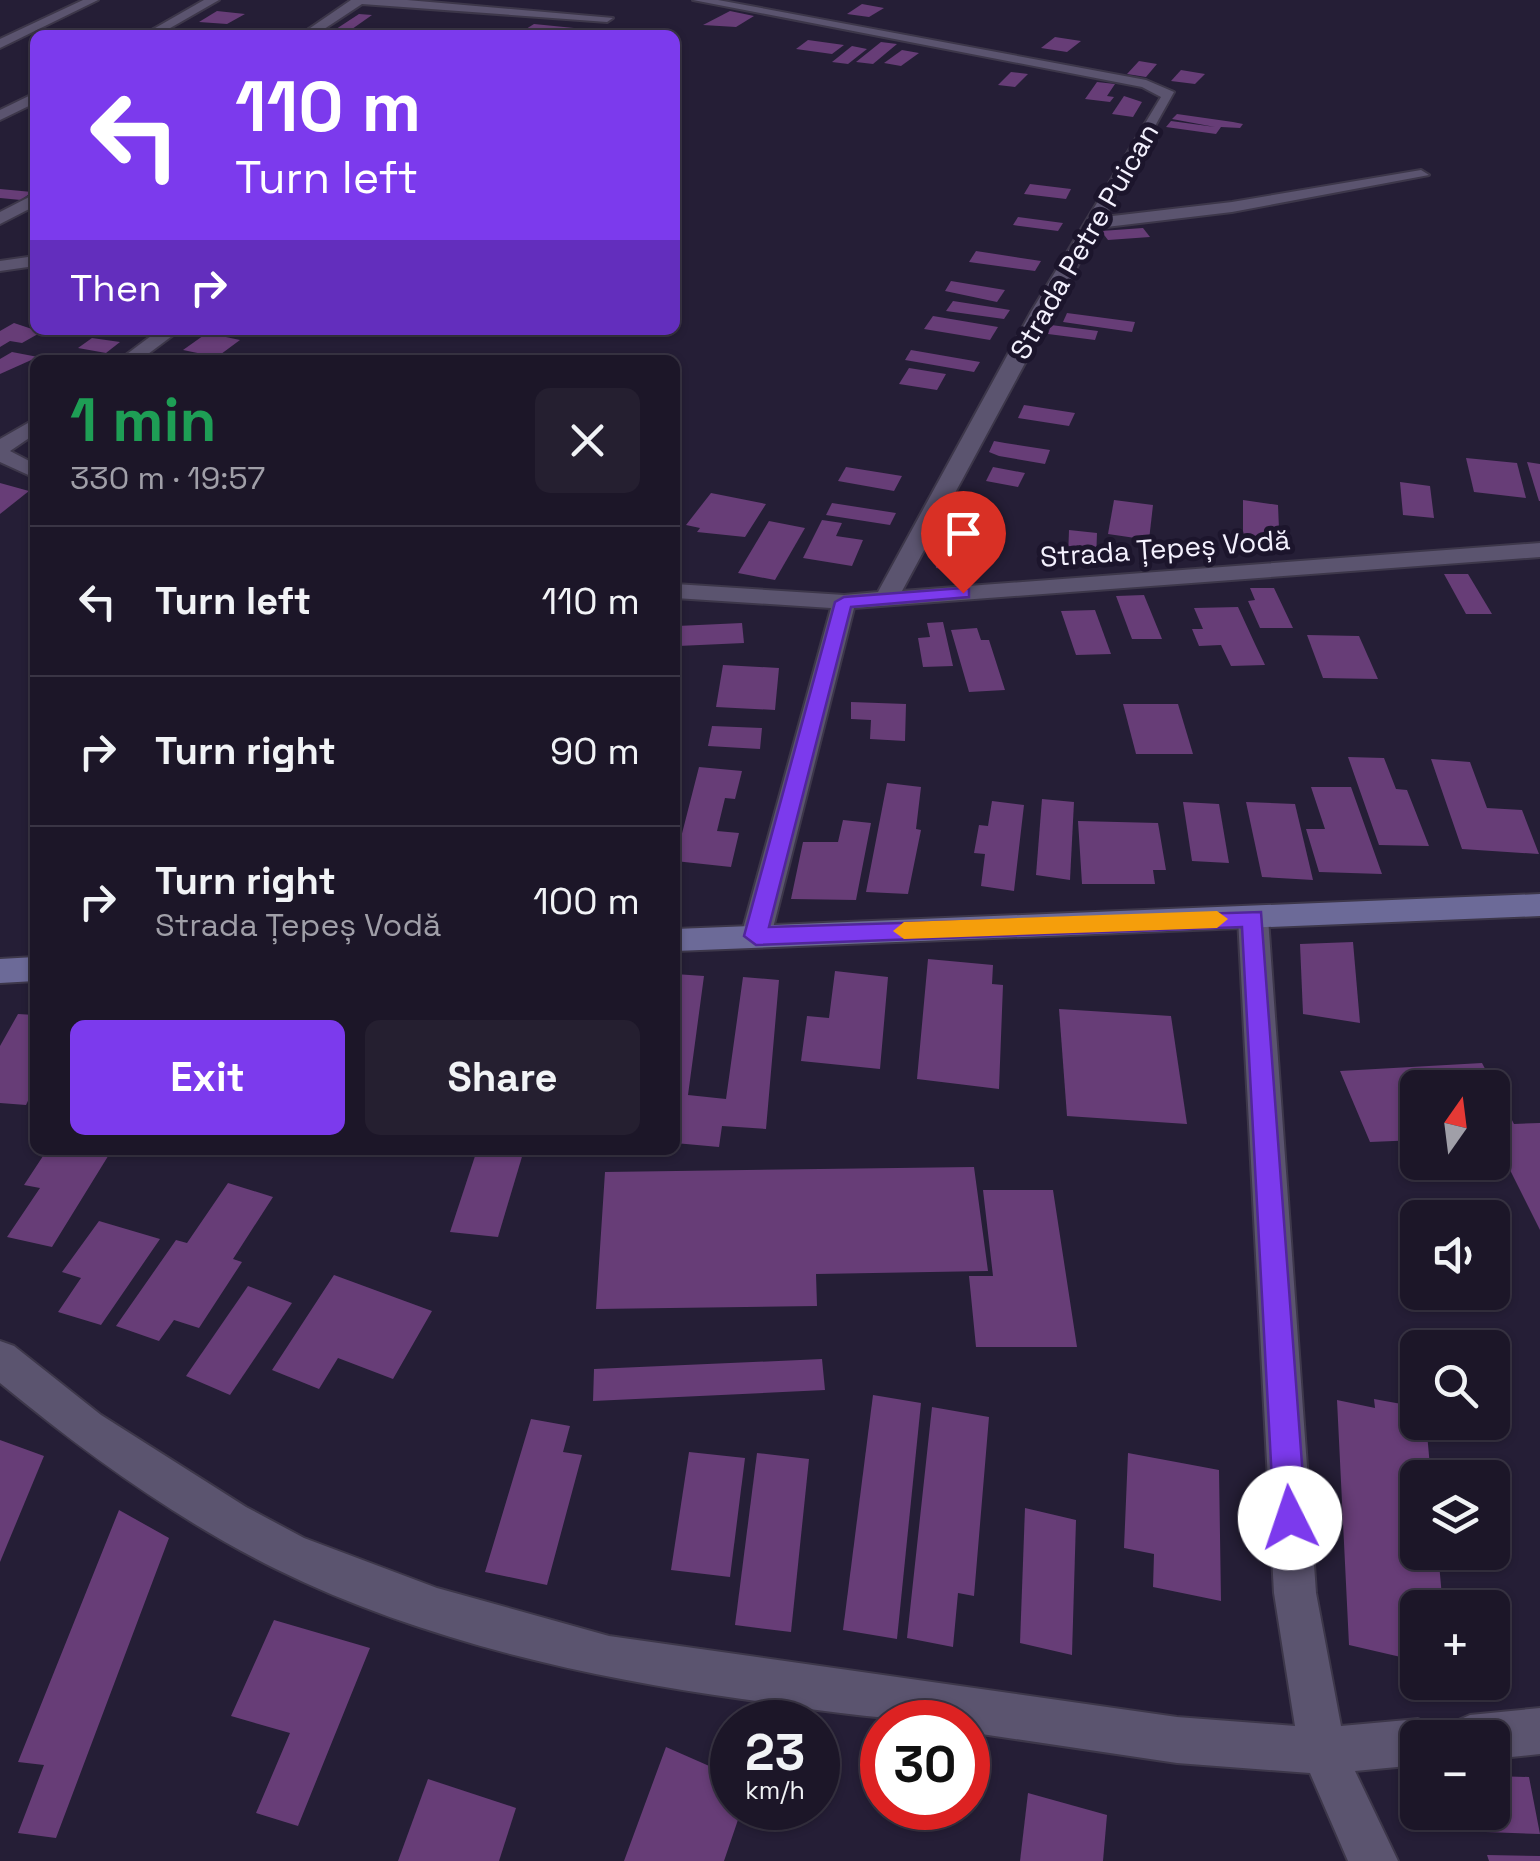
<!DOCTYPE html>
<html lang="en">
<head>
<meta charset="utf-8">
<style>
	:root { --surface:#1c1628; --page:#251f30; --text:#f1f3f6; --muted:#a09fa8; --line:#3a3545; --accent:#7c3aed }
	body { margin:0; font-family:"Space Grotesk",sans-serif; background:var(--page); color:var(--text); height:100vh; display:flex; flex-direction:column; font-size:38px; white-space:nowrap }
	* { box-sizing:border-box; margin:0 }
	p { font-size:32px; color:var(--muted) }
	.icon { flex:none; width:55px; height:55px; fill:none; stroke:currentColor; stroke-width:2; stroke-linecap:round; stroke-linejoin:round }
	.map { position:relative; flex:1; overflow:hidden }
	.panel { position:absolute; left:30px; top:355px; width:650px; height:800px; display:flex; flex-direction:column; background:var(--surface); border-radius:15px; box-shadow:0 2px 8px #0004,0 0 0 2px var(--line) }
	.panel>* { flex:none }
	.guide { position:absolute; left:30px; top:30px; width:650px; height:305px; border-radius:15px; box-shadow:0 2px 8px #0004,0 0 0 2px var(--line); background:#7c3aed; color:#fff; overflow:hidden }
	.needle { width:65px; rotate:14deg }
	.fabs { position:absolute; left:1400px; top:1070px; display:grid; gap:20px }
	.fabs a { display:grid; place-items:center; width:110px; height:110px; border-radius:15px; background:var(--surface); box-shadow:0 2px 8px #0004,0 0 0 2px var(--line); font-size:50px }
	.speed { position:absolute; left:710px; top:1700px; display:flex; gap:20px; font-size:50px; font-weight:700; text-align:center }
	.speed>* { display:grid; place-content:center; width:130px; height:130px; border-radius:50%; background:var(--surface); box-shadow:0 2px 8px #0004,0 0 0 2px var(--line); line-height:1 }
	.speed small { font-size:25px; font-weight:400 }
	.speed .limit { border:15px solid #d22; background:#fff; color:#111 }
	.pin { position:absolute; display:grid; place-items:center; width:85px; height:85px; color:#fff; margin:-102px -42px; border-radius:50% 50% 50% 0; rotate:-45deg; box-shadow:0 0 10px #0007 }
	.pin .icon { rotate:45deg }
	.me { position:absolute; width:110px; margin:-55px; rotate:356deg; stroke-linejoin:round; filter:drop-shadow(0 0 8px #0008) }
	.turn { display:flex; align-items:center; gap:35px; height:210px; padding:0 40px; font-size:45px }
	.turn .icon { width:130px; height:130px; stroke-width:2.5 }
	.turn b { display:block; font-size:70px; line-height:85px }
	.then { display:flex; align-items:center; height:95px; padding:0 40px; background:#0003; gap:20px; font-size:38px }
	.round { display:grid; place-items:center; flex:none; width:105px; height:105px; border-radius:15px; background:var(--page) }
	.headline { display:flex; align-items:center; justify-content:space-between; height:170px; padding:0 40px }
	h1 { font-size:60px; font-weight:600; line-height:75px; color:#1e9e55 }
	.action { display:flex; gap:20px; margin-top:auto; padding:20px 40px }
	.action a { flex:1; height:115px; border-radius:15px; background:var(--accent); color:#fff; font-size:40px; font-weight:600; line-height:115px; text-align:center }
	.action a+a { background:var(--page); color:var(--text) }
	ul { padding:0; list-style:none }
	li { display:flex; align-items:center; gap:30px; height:150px; padding:0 40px; border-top:2px solid var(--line) }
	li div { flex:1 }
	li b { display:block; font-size:38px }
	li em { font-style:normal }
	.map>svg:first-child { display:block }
	.building { fill:#673d77 }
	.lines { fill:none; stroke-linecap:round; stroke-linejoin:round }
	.street-casing { stroke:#3d374a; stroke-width:4 }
	.secondary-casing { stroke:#3d374a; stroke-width:4 }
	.street { fill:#5b546f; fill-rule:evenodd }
	.secondary { fill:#6c6a98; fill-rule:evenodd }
	.route { fill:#7c3aed; stroke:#51269a; stroke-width:2.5 }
	.slow { fill:#f59e0b }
	.labels { text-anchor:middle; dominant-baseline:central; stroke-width:10; stroke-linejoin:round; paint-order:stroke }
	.far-street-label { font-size:28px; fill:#f4f1fe; stroke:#1c152c }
</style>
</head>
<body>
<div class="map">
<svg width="1540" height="1861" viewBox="0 0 1540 1861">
	<rect width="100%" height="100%" fill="#251e36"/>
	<g class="building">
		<polygon points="862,4 884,8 869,17 847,14"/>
		<polygon points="217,11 245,14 227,24 199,22"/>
		<polygon points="730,11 754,16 736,27 703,25"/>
		<polygon points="359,14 372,15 345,34 330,33"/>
		<polygon points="534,24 574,28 567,33 526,29"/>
		<polygon points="1055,37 1081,41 1067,52 1041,48"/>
		<polygon points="808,40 844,45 832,54 796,49"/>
		<polygon points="881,42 897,44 873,64 856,62"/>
		<polygon points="852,46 867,49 848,64 832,62"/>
		<polygon points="902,50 919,53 901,66 884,63"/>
		<polygon points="1139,61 1157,64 1146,77 1127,74"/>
		<polygon points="1181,70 1205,74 1195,84 1171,81"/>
		<polygon points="1011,72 1028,74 1015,87 998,85"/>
		<polygon points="1097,82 1115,84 1107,96 1114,97 1110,102 1085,99"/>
		<polygon points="1124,96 1142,102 1133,117 1112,114"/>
		<polygon points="1177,114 1233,122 1243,124 1240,128 1221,127 1216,134 1166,127 1171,121 1215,127 1172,119"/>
		<polygon points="1030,184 1071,189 1066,199 1024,194"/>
		<polygon points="0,189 32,192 21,200 0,198"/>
		<polygon points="1018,217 1063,223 1058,231 1013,225"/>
		<polygon points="1143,228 1150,237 1108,240 1101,231"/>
		<polygon points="976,251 1041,261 1035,271 969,262"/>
		<polygon points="951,281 1005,290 997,302 945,291"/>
		<polygon points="953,301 998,308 1010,310 1004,319 946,311"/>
		<polygon points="1067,313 1135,322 1132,332 1063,322"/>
		<polygon points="933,316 998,327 990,340 924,329"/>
		<polygon points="14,323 35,330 45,330 22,343 10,341 0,347 0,331"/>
		<polygon points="1051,325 1098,331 1095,340 1048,334"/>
		<polygon points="207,333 240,340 217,357 183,350"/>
		<polygon points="92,338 120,342 106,353 78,348"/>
		<polygon points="911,350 980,362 974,372 905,360"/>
		<polygon points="12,352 38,357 0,374 0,359"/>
		<polygon points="909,368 946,374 937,390 899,384"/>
		<polygon points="1024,405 1075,413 1069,426 1018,418"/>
		<polygon points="994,441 1005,443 1050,450 1045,464 999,456 989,452"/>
		<polygon points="1466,458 1517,463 1526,498 1474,492"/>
		<polygon points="1527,462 1540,464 1540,501 1539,501"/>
		<polygon points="846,467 902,476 894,491 838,481"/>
		<polygon points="993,467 1025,473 1018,487 986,481"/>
		<polygon points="1400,482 1430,486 1434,518 1403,515"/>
		<polygon points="0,483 29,491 0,514"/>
		<polygon points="711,493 766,504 745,537 697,532 700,528 686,525"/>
		<polygon points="1114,500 1153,505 1149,540 1108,534"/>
		<polygon points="1243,500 1278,505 1280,553 1255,550 1255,541 1243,539"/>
		<polygon points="832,503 896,513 890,525 826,515"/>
		<polygon points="822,520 842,523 836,536 863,540 852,566 803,558"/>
		<polygon points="769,521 805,528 775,580 738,573"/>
		<polygon points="1069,530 1097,533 1096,561 1068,558"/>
		<polygon points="934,549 984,549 987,568 971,568 971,573 936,568"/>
		<polygon points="1444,574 1468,574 1492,614 1466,614"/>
		<polygon points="1250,588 1274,588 1293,628 1260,628 1248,601 1255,600"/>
		<polygon points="1144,595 1162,639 1132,639 1116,596"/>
		<polygon points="1238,607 1255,644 1265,665 1231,666 1221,645 1199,646 1192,629 1203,629 1194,608"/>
		<polygon points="1095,610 1111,654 1076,655 1061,611"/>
		<polygon points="943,622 953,666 923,667 918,638 930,637 927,623"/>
		<polygon points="742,623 744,643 678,646 677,626"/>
		<polygon points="977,628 981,640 989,640 1005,690 969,692 951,630"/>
		<polygon points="1307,635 1359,636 1378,679 1323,678"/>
		<polygon points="723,665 779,668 775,710 716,707"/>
		<polygon points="851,702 906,704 905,741 870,739 871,720 851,719"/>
		<polygon points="1123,704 1178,704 1193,754 1136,754"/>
		<polygon points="712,726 762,728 760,749 708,746"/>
		<polygon points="1348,757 1384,758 1396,789 1407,790 1429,846 1379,845"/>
		<polygon points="1431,759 1470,762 1487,808 1522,810 1539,854 1462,849"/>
		<polygon points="699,767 742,771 735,799 725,798 717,831 739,833 731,867 675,861"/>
		<polygon points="887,783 921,787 916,829 921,830 908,894 866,892"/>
		<polygon points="1311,787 1351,787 1382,874 1319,872 1306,829 1325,829"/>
		<polygon points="1042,799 1074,802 1070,880 1036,875"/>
		<polygon points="992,801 1024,805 1014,891 981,886 985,854 974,853 979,825 988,826"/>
		<polygon points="1183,802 1219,804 1229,863 1192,861"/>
		<polygon points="1246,802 1295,804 1313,880 1262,877"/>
		<polygon points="843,820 871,823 856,900 791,899 803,842 838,842"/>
		<polygon points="1078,821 1158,823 1166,870 1153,870 1155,884 1082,884"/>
		<polygon points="1353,942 1360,1023 1303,1014 1300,944"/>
		<polygon points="928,959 993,965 992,984 1003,985 999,1089 917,1079"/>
		<polygon points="835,971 888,977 880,1069 801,1061 807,1016 829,1018"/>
		<polygon points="675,974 704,976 688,1095 726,1099 743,977 779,980 766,1129 722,1126 719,1147 675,1143"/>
		<polygon points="1059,1009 1171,1016 1187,1124 1067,1116"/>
		<polygon points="18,1014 35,1015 35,1086 26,1105 0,1103 0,1046"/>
		<polygon points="1482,1063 1514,1124 1540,1123 1540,1230 1492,1134 1492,1088 1418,1088 1418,1140 1370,1142 1340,1071"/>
		<polygon points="47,1150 110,1153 52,1247 7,1237 40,1188 24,1185"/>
		<polygon points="477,1150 524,1150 498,1237 450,1232"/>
		<polygon points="974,1167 988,1271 816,1274 817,1306 596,1309 605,1172"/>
		<polygon points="228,1183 273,1197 233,1259 242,1262 199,1328 174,1320 159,1341 116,1326 176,1240 187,1243"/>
		<polygon points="983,1190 1053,1190 1077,1347 976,1347 969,1276 993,1276"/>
		<polygon points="99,1221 160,1239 101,1325 58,1312 81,1278 62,1272"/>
		<polygon points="334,1275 432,1311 393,1379 338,1358 319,1389 272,1370"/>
		<polygon points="248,1286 292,1303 230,1395 186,1376"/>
		<polygon points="822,1359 825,1390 593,1401 594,1369"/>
		<polygon points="873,1395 921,1403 897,1639 843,1630"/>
		<polygon points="1374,1399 1418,1407 1418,1422 1426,1422 1431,1478 1418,1478 1418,1552 1438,1552 1443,1608 1418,1608 1418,1661 1349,1645 1337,1400 1375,1408"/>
		<polygon points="932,1407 989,1417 974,1596 958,1593 953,1647 907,1638"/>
		<polygon points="531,1419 570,1426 563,1452 582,1455 547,1585 485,1572"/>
		<polygon points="0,1440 44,1456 0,1562"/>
		<polygon points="689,1452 745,1458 730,1577 671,1570"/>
		<polygon points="757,1453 809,1459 791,1632 735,1625"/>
		<polygon points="1128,1453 1219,1470 1221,1601 1153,1587 1154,1554 1124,1548"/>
		<polygon points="1025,1508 1076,1520 1072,1655 1020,1643"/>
		<polygon points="119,1510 169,1538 56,1838 18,1833 44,1765 18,1762"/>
		<polygon points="274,1620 370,1648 298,1826 256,1813 290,1733 231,1716"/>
		<polygon points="666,1747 732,1776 732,1808 742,1808 724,1861 624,1861"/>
		<polygon points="1492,1776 1529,1777 1540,1834 1432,1830 1428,1812 1492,1812"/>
		<polygon points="428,1779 516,1808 499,1861 398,1861"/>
		<polygon points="1028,1793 1107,1815 1103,1861 1020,1861"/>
		<polygon points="1487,1855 1540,1856 1540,1861 1489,1861"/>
	</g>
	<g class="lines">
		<g class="street-casing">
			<g id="street">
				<polygon points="83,0 98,0 0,48 0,39"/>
				<polygon points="204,0 219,0 158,35 143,35"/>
				<polygon points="351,0 407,0 613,18 607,22 362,4 315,35 300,35"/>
				<polygon points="693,0 718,0 1146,80 1174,92 1104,217 1232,202 1421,170 1429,175 1232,212 1098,228 902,591 1540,543 1540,557 854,608 771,936 767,944 745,944 741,936 831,608 675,598 675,584 844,595 878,592 1031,312 1161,97 1142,87"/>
				<polygon points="35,93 35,103 0,120 0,110"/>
				<polygon points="35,194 35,206 0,224 0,212"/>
				<polygon points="35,256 35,266 0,271 0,261"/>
				<polygon points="159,330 180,330 140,360 119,360"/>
				<polygon points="35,419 35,434 10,451 35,464 35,478 0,462 0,439"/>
				<path d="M1253 907 1264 910 1268 918 1316 1593 1341 1726 1418 1719 1434 1726 1439 1738H1418V1765L1355 1771 1398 1861H1348L1310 1773 1177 1763 968 1732V1722C891 1722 817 1710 742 1699 585 1677 420 1640 276 1569 177 1520 85 1453 0 1383V1341L14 1346 101 1415 246 1507 304 1538 437 1588 609 1636 1177 1717 1295 1726 1274 1593 1238 918 1242 910Z"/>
				<polygon points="1540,1708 1540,1754 1492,1759 1492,1738 1447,1738 1454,1722 1470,1715"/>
			</g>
		</g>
		<g class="secondary-casing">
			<g id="secondary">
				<polygon points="1540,894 1540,916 675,951 675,929"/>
				<polygon points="35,957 35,981 0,983 0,959"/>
			</g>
		</g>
		<use href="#street" class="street"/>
		<use href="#secondary" class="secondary"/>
	</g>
	<polygon class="route" points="963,588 969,589 969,597 851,607 769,927 1261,912 1306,1518 1301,1529 1290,1534 1279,1529 1274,1518 1242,927 756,945 744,936 835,602 844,597"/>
	<polygon class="slow" points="1217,911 1228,919 1217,928 904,939 893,931 904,922"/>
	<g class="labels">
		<g class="far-street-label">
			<text transform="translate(1084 241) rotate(-60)">Strada Petre Puican</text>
			<text transform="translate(1165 548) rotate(-4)">Strada Țepeș Vodă</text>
		</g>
	</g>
</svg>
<div class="fabs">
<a><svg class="needle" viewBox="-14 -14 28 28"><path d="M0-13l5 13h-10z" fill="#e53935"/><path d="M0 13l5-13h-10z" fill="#a09fa8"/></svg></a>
<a><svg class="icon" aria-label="sound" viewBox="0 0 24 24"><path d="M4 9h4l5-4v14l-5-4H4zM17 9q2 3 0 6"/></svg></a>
<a><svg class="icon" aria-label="search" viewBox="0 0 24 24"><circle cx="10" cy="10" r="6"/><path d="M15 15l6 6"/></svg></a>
<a><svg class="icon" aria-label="layers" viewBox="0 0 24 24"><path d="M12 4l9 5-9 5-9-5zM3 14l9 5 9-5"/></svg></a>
<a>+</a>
<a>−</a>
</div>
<div class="speed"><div>23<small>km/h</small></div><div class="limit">30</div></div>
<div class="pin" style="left:963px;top:593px;background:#d93025"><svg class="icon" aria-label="arrive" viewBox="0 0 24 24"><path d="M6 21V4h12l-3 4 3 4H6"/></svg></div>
<svg class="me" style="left:1290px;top:1518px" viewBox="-20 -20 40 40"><circle r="19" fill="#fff"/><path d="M0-13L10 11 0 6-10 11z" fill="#7c3aed"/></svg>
<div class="guide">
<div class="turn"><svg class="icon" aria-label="left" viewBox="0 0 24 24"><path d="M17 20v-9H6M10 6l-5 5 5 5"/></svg><div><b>110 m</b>Turn left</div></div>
<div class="then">Then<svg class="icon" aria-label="right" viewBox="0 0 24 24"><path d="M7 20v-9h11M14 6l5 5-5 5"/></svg></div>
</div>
<section class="panel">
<div class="headline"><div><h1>1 min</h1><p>330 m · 19:57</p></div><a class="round"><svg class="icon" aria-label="close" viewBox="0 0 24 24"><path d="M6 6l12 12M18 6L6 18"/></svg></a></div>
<ul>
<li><svg class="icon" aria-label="left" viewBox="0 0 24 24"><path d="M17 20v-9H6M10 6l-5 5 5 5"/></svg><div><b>Turn left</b></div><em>110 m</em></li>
<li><svg class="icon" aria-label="right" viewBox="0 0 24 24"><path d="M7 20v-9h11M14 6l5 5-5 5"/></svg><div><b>Turn right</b></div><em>90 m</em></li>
<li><svg class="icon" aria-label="right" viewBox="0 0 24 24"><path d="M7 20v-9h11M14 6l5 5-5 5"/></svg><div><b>Turn right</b><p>Strada Țepeș Vodă</p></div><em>100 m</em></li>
</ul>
<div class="action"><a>Exit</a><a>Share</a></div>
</section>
</div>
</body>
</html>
